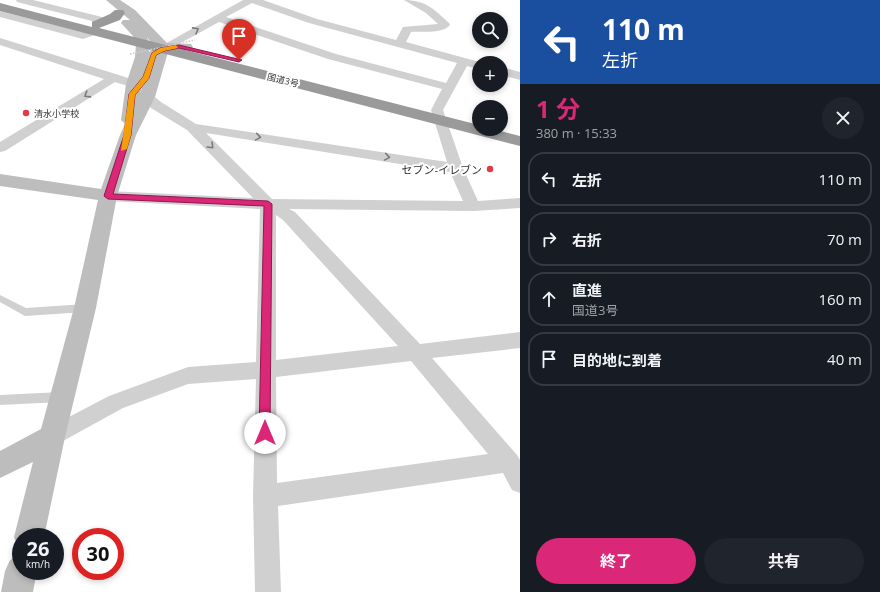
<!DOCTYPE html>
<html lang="ja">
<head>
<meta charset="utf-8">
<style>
	:root { --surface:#171b24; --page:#20242c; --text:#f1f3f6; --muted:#9ea1a6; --line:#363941; --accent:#db2777 }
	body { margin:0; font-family:"Open Sans","Noto Sans JP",sans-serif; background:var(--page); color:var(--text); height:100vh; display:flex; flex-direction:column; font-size:15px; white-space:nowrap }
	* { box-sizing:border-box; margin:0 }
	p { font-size:13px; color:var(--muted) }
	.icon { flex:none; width:22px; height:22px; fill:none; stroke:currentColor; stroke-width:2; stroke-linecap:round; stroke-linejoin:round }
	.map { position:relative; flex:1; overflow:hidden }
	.sheet { display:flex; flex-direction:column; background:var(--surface); width:360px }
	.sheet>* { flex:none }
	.guide { background:#1a4fa0; color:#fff; overflow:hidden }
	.tools { position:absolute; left:472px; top:12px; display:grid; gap:8px }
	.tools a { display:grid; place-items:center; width:36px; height:36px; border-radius:50%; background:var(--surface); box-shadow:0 2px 6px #0003; font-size:20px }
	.speed { position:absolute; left:12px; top:528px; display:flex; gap:8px; font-size:20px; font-weight:700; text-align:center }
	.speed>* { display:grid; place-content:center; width:52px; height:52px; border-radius:50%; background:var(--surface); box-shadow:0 2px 6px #0003; line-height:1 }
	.speed small { font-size:10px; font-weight:400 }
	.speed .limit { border:6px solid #d22; background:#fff; color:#111 }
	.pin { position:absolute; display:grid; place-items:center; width:34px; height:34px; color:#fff; margin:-41px -17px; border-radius:50% 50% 50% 0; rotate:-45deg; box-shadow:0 0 4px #0007 }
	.pin .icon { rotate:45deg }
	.me { position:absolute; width:44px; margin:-22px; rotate:0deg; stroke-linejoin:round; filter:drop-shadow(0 0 3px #0008) }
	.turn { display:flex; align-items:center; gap:14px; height:84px; padding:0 16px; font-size:18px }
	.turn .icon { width:52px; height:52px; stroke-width:2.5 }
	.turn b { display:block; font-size:28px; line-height:34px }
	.round { display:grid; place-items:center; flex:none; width:42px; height:42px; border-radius:21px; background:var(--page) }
	.head { display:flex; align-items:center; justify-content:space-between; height:68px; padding:0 16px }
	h1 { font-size:24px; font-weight:700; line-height:30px; color:var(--accent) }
	.cta { display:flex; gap:8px; margin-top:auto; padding:8px 16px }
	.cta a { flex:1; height:46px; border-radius:24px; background:var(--accent); color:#fff; font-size:16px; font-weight:700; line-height:46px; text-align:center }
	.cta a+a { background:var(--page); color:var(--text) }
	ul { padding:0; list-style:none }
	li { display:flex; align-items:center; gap:12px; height:54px; margin:0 8px 6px; padding:0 8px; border:2px solid var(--line); border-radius:16px }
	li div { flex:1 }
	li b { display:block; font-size:15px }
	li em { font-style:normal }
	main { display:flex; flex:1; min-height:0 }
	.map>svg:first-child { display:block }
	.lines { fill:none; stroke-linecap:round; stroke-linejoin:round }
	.lane { fill:#d0d0d0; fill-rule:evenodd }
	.street { fill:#d0d0d0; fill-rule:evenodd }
	.secondary { fill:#bdbdbd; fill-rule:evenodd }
	.highway { fill:#9a9a9a; fill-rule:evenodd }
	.path-bridge { stroke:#cdcdcd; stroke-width:1.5; stroke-dasharray:1.5 1.5; stroke-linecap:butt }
	.oneway { stroke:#7a7a7a }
	.route { fill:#db2777; stroke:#8e194d }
	.slow { fill:#f59e0b }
	.poi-dot { fill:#e63946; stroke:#fff; stroke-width:1.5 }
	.labels { text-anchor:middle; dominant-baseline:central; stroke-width:4; stroke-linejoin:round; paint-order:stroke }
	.far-street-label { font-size:9px; fill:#333; stroke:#fff }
	.far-poi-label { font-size:9px; fill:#333; stroke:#fff; text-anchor:start }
	.poi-label { font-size:11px; fill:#333; stroke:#fff; text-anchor:end }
</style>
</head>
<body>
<main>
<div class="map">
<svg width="520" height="592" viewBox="0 0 520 592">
	<rect width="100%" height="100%" fill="#fff"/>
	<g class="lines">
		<g class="lane">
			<polygon points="0,295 26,308 85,304 88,306 90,308 88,310 85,312 25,316 0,302"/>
			<polygon points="61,392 65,394 66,397 65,400 61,402 0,405 0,395"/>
		</g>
		<g class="street">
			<polygon points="16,0 33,0 102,17 102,25 97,28 93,27 92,21 17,2"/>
			<path d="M243 0H263L317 19 396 40 403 27 438 24 426 13 404 0C425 0 434 9 449 23L450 25C443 34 422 31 411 32L406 42 483 63H479V69L467 66 443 110 463 168 478 201 520 198V208L473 211 289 209 295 212 420 344 520 332V348L432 358 517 455 520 460V493L512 490 503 473 278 506 281 592H255L253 496 256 379 188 384 123 408 52 447 44 444 41 437 44 430 109 396 188 367 256 362 260 209 108 201 103 199 100 196 103 193 108 191 253 198 187 130 151 108 141 97 143 94H151L161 102 196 124 447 162 431 110 442 89 328 59 219 22 166 51 162 52 156 49ZM252 3 309 23 457 63 446 83 336 54 226 17ZM206 133 450 172 463 201 272 199ZM276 215 283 220 398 346 276 360ZM411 361 488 454 277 483 276 377Z"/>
			<polygon points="0,11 82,32 94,29 99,32 98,34 83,39 0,17"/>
			<polygon points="0,38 138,81 140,84 134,88 115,82 5,151 0,152 0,142 104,79 0,45"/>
			<polygon points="501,67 520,72 520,80 501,75"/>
		</g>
		<g class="secondary">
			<path d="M106 0H120L135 10 167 43 191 44 193 47 191 50 168 52 155 97 136 135 117 196 96 308 65 437 44 537H21V549L18 548 14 537 33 462 0 478V451L41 429 74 308 98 200 0 186V174L101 189 120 135 125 124 121 120 126 84 135 57 136 44 133 36 121 23 123 20H130ZM147 37 155 48 149 52 150 44ZM148 62 150 63 140 94Z"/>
			<polygon points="21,555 21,571 37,571 33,592 1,592 5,571 10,560"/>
		</g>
		<polygon class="highway" points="0,3 92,27 92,22 110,14 115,10 123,10 125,13 120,20 99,28 479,125 479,129 493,129 520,136 520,146 0,11"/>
		<polyline class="path-bridge" points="130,54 195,40"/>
	</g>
	<defs><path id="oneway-chevron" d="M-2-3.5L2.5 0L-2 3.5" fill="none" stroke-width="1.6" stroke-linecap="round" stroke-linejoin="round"/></defs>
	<g class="oneway">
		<use href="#oneway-chevron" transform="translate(196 30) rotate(-29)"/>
		<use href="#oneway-chevron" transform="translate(87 95) rotate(148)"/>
		<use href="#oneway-chevron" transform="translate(258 137) rotate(9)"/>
		<use href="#oneway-chevron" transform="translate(211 146) rotate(45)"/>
		<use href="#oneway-chevron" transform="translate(387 157) rotate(9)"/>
	</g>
	<polygon class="route" points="179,45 242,60 239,62 179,48 164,51 156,55 149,78 135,95 131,135 113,194 268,201 272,204 270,433 269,437 265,438 261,437 259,433 264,206 108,199 104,196 124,135 129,94 143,77 152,53 160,48"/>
	<polygon class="slow" points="176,45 178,48 164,51 156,55 149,78 135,95 131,135 127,149 121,151 129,94 143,77 152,53 160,48"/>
	<g class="poi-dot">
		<circle cx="26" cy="113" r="4"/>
		<circle cx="490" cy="169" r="4"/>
	</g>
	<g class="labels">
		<g class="far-street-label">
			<text transform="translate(283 80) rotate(14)">国道3号</text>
		</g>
		<g class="far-poi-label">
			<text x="34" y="113">清水小学校</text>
		</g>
		<g class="poi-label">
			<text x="482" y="169">セブン-イレブン</text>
		</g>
	</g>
</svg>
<div class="tools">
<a><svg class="icon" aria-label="search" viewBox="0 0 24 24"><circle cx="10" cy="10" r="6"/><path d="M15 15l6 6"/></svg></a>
<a>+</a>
<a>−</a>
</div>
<div class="speed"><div>26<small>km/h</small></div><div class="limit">30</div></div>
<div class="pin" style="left:239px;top:60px;background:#d93025"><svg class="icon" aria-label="arrive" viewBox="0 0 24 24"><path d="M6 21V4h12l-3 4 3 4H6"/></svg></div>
<svg class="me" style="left:265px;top:433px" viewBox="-20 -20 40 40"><circle r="19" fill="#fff"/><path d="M0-13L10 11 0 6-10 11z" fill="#db2777"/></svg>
</div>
<section class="sheet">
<div class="guide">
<div class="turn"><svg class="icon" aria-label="left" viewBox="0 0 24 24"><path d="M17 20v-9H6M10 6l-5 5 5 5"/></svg><div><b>110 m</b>左折</div></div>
</div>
<div class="head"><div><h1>1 分</h1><p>380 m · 15:33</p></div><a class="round"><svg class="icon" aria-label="close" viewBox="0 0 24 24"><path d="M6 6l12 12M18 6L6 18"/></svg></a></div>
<ul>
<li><svg class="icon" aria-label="left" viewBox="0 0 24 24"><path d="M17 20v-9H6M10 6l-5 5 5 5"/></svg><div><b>左折</b></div><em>110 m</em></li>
<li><svg class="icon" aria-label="right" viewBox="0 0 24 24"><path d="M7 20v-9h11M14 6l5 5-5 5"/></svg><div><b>右折</b></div><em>70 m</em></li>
<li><svg class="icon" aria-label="ahead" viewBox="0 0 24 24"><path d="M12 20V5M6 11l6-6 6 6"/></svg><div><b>直進</b><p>国道3号</p></div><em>160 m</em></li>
<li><svg class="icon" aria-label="arrive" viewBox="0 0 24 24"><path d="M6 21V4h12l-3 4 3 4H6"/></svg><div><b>目的地に到着</b></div><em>40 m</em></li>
</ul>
<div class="cta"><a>終了</a><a>共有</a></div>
</section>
</main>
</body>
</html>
